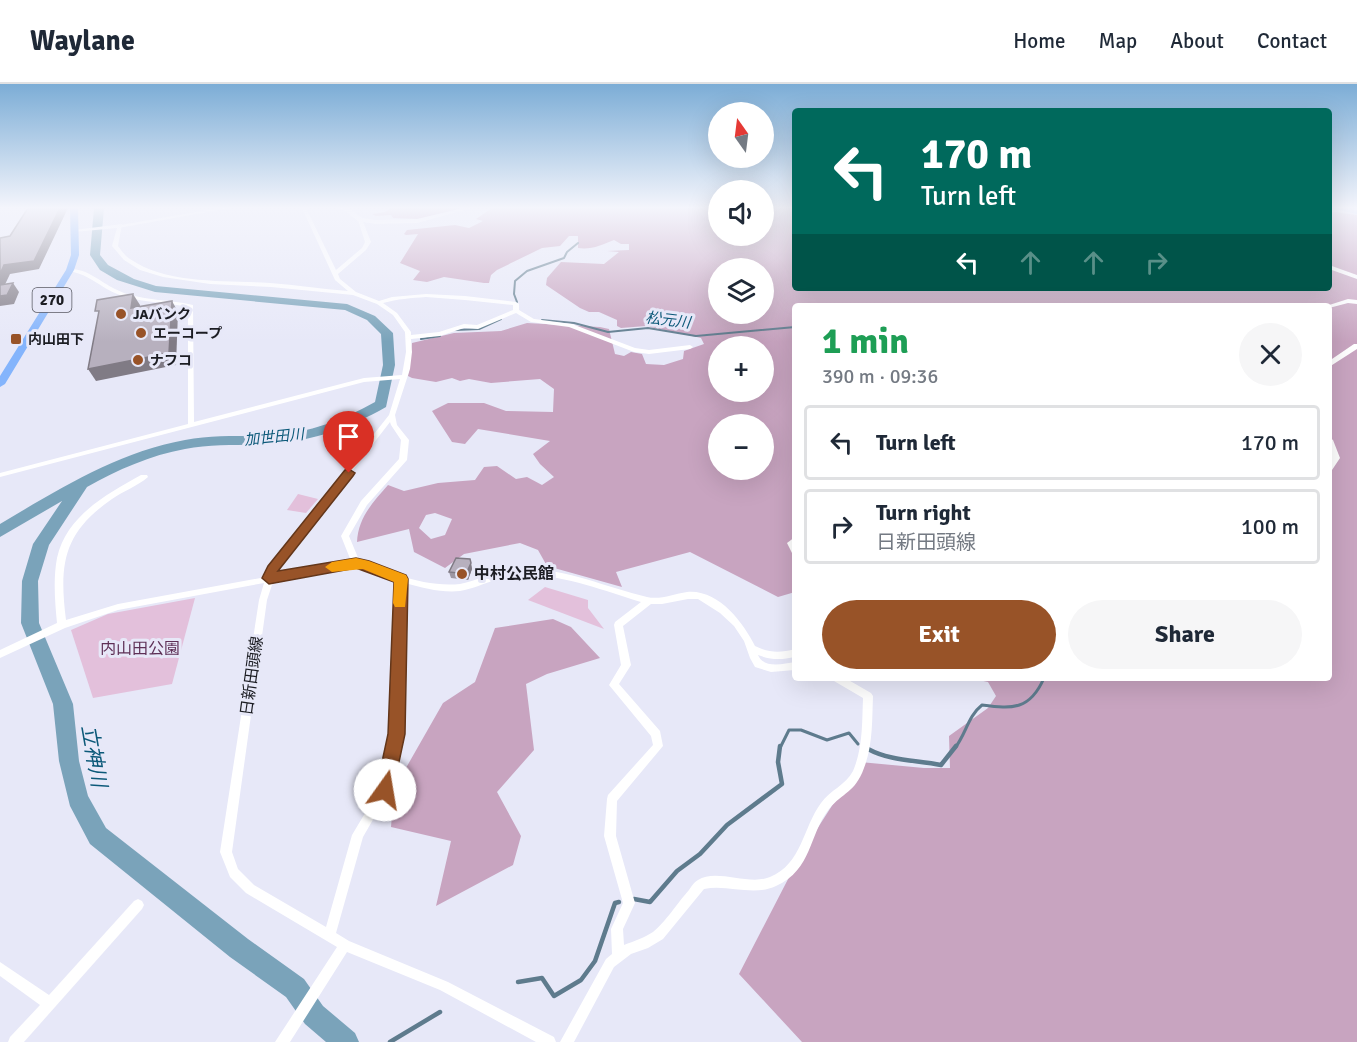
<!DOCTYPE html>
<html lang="en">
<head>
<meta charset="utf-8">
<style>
	:root { --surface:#fff; --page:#f6f6f7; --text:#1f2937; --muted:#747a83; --line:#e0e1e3; --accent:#985328 }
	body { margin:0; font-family:Signika,"Noto Sans JP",sans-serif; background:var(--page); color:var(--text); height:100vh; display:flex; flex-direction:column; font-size:22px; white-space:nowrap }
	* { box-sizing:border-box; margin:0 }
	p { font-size:20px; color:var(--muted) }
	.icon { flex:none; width:33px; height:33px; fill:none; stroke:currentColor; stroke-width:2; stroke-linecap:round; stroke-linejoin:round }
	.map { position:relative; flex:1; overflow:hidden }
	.sheet { position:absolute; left:792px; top:219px; width:540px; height:378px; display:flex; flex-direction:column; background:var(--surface); border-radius:6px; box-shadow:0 6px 24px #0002 }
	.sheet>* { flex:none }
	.top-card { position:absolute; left:792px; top:24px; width:540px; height:183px; border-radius:6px; box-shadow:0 6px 24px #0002; background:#00695c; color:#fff; overflow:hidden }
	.needle { width:39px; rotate:346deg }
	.fabs { position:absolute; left:708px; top:18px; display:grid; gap:12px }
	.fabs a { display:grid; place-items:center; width:66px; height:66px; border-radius:50%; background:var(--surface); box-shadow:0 6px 24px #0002; font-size:30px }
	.pin { position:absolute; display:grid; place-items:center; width:51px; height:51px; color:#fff; margin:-62px -26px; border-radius:50% 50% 50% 0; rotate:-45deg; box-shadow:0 0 6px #0007 }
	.pin .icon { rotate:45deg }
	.me { position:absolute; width:66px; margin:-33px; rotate:13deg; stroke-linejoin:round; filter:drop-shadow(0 0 4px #0008) }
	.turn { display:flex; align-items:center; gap:21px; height:126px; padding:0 30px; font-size:27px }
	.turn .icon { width:78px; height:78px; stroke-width:2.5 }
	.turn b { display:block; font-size:42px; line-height:51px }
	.lanes { display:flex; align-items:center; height:57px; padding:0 30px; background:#0003; justify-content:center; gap:30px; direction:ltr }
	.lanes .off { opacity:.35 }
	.round { display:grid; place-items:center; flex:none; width:63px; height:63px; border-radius:32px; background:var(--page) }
	.headline { display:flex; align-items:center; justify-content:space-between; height:102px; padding:0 30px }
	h1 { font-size:36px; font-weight:700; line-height:45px; color:#1e9e55 }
	.button { display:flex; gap:12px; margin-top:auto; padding:12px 30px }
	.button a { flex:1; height:69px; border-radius:36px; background:var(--accent); color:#fff; font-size:24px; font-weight:700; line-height:69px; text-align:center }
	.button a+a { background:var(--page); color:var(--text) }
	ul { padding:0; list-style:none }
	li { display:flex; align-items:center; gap:18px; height:75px; margin:0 12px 9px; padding:0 18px; border:3px solid var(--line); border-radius:6px }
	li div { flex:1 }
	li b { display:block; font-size:22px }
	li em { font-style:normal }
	header { display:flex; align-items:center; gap:36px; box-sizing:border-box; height:84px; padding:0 30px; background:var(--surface); border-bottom:2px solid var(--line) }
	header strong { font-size:28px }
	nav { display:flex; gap:33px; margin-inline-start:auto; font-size:21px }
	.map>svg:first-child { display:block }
	.green { fill:#e3c0db }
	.forest { fill:#c8a4c0; fill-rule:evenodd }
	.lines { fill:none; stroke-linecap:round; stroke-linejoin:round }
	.stream-far2 { stroke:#5e7b8d; stroke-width:2 }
	.stream-far1 { stroke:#5e7b8d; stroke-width:3 }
	.stream { stroke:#5e7b8d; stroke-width:4.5 }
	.river { fill:#7aa3ba; fill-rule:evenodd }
	.minor { fill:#fff; fill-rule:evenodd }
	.tertiary { fill:#fff; fill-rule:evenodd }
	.primary { fill:#a3c7fd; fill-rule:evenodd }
	.trunk { fill:#84b4fc; fill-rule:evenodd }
	.wall { fill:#9d97a3 }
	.shaded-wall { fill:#807b85 }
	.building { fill:#b7b0be; stroke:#807b85; stroke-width:1.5 }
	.route { fill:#985328; stroke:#63361a; stroke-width:1.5 }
	.slow { fill:#f59e0b }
	.poi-dot { fill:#985328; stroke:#e7e8f8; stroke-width:2 }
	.labels { text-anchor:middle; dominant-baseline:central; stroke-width:6; stroke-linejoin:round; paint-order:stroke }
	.far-poi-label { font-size:14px; font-weight:bold; fill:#1c1d23; stroke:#e7e8f8; text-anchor:start }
	.shield { fill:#e7e8f8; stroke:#595a63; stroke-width:1.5 }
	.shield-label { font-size:15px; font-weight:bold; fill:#1c1d23 }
	.far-water-label { font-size:15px; font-style:italic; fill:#0c5979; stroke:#e7e8f8 }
	.poi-label { font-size:16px; font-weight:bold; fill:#1c1d23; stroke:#e7e8f8; text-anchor:start }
	.park-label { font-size:16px; fill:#5e3056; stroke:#e7e8f8 }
	.street-label { font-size:16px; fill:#1c1d23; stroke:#e7e8f8 }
	.near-water-label { font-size:21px; font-style:italic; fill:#0c5979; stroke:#e7e8f8 }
</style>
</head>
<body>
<header>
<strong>Waylane</strong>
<nav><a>Home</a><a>Map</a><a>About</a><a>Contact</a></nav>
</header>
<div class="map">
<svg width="1357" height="958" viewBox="0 0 1357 958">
	<rect width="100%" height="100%" fill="#e7e8f8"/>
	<g class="green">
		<polygon points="298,410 318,415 306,429 287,426"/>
		<polygon points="545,503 588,516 588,524 604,545 528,516"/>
		<polygon points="195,514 172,600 93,614 71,546 108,530"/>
	</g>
	<g class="forest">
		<polygon points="391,124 462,124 419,135 393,134 391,131 376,132 372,130 385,128"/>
		<path d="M492 124H718V152H764V124H795V204H1329V129L1335 128 1357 131V958H802L739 890 801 770 860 678 924 684H950L949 652 988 624 996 612 988 598 970 594H1329V222H795V508L778 513 690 468 616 488 622 503 547 482 538 466 520 459 464 470 445 484 414 468 409 445 357 458C358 434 373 418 388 401L404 407 438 399 475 396 484 383 497 382 516 395 527 393 542 401 554 393 540 380 533 370 550 357 478 345 465 360 452 358 432 327 448 319H484L506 327 553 328 554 305 540 295 491 299 469 295 460 297 452 294 436 298 412 294 408 292 412 259 454 249 501 247 527 239 600 243 609 245 615 270 624 272 631 268 642 270 646 280 664 281 683 275 684 267 704 260 701 254 646 242 621 244 617 242V236L599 228H589L580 224 546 201 547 194 561 178 604 180 619 168 607 167 629 166V160H621L614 156C602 161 591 166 578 164V152H569L560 162 542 164 497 186 491 191 489 199H484L444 193 427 198 413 196 420 187 400 179 418 150 406 151 404 150 407 146 455 141 469 144 483 137 476 135ZM718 184H764V230H718ZM718 262H764V308H718ZM718 340H764V386H718ZM435 429 452 435 445 451 431 455 419 444 426 431Z"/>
		<polygon points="553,535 571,543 600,574 547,590 526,600 534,666 497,708 521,752 513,781 436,822 451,757 391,743 394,705 443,619 475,598 495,544"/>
	</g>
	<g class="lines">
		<g class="stream-far2">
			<polyline points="517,218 514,210 515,197 527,187 564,174 567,168 578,159"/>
			<polyline points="542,236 574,239 608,248 648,244 696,252 795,243"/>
			<polyline points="455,246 479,245 501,235"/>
			<polyline points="421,255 440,252"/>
		</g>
		<g class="stream-far1">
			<polyline points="780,664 789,646 801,646 827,656 849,649 858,660"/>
			<path d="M955 664C966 650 968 632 982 621 1013 625 1030 626 1044 594"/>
		</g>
		<g class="stream">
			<path d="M868 665C890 677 916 676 941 681L956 662"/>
			<polyline points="634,815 650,818 677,787 700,770 727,741 782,700 778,678 780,662"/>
			<polyline points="518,898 542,894 554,912 581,896 595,877 615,819 619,818"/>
			<polyline points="390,958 440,928"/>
		</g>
		<path class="river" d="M94 124H104L100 171 108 181 134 195 156 202 347 220 375 232 393 249 395 281 386 323C351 343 313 357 273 360 244 362 214 359 185 365 151 371 117 386 87 403L49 461 38 497 39 539 73 620 79 677 88 712 106 744 248 855 304 895 323 922 355 949 359 958H326L305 940 286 913 230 873 90 760 70 722 59 677 53 620 21 539 22 497 33 460 62 417 0 453V440C59 405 118 368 185 356 214 350 243 353 272 351 309 349 343 336 375 318L383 281 381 250 367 236 345 226 155 208 117 196 100 186 90 171Z"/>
		<g class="minor">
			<path d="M302 124H306L336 186 362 164 365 158 358 136 362 135 371 158 366 166 338 190 340 195 356 208 379 217 392 213 426 210 465 212 516 218 519 220V226L534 235 572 240 635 264 649 266 690 261 693 263 690 265 649 270 634 268 569 243 531 238 516 229 478 245 464 244 440 252 411 255 412 268 410 285 395 331 397 341 409 356 407 376 367 421 349 452 359 476C373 480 386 486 399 491 418 498 440 502 460 500 477 497 492 488 509 486 557 480 601 502 647 513 660 516 674 510 687 508 718 505 743 538 755 562 769 569 780 569 795 565V573C781 576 771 576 758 571 764 585 783 580 795 578V586L771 588 755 583 750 574 744 557 734 542 720 529 698 515H688L662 520H651L623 542 631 581 619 600 660 647 663 662 617 717 616 752 635 819 623 845 624 861C634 857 644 854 653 848 664 840 679 817 689 806 691 803 694 798 698 796 716 784 749 802 770 793 802 780 803 743 821 719 830 706 846 701 853 687 863 664 862 638 863 614L834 597 832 594H845L871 609 873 612C872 636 873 661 864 684 855 709 843 708 829 725 808 752 813 785 776 802 753 813 728 800 704 805L663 855 648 864 631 870 614 883 574 958H560L606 875 612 870 611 845 623 819 604 752 607 715 608 711 653 661 651 652 609 601 621 581 614 541 615 538 641 518C605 507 567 492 528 491 517 491 506 492 496 496 484 499 473 505 460 507 443 509 422 504 405 499L402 650 390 706 363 753 336 849 349 857 448 898 554 953 556 958H536L440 906 347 868 290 958H275L337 863 246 809 230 793 220 768 259 516 264 499 118 526 65 544 0 574V566L57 539C55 518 53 495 57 474 66 432 107 410 141 391H147L148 393C138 402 123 407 112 415 63 449 59 480 66 536L118 520 266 493 269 483 389 331 400 295 364 298 0 393V389L188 340V223C167 218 144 219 123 212 102 206 91 190 68 187V185C87 184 99 197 115 205 138 217 168 215 193 221L194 338 364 294 402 291 406 268 405 248 393 231 377 220 353 211 271 203 210 200 163 193 140 186 124 176 112 162 117 144 74 148 72 147 74 146 122 140 118 162C121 166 125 172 130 175 168 201 226 196 270 199 296 201 322 205 348 207L335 196ZM426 213 465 216 513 221V226L477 241 464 240 439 248 411 251V248L397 229 383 219C398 215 411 214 426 213ZM390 338 391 341 401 356 399 375 361 417 341 452 351 477 274 491 276 486ZM356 482 369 485 397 497 392 650 380 704 352 751 326 843 254 801 238 785 232 768 267 516 273 498Z"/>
			<polygon points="1329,181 1357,191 1357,195 1329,185"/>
			<polygon points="1348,215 1357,216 1357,220 1348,219 1329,224 1329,222 1326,222"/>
			<polygon points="795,453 795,470 792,469 787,459"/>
			<polygon points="138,815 142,817 144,821 142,825 24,958 8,958 10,953 40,921 0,892 0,878 49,911 134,817"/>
		</g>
		<g class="tertiary">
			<polygon points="219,124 230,124 118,144 115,142"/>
			<polygon points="336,124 349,124 362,134 375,136 417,135 464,124 472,124 417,139 375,140 358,137 345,127"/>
			<polygon points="1354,260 1357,260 1357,265 1329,283 1329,277"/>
			<polygon points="1329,353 1333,356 1340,374 1332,386 1329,387 1330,374"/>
		</g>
		<polygon class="primary" points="1331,124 1357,126 1357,130"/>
		<polygon class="trunk" points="70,124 78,124 79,171 74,186 5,300 0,303 0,292 66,186 71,171"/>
	</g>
	<polygon class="wall" points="470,475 472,485 468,496 451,494 449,488"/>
	<g class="shaded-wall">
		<polygon points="60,124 68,124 39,185 10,190 0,211 0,190 4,181"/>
		<polygon points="13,199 19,208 14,220 0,222 0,212"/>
		<polygon points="133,210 140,221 138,236 131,224"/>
		<polygon points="172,217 178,228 176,281 96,297 88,285"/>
		<polygon points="471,479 472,485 468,496 466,490"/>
	</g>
	<g class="building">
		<polygon points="28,124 60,124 34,177 4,181 0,190 0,154 10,152"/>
		<polygon points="13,199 7,211 0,212 0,201"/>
		<polygon points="133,210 131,224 172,217 169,269 88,285 99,227 95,227 97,216"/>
		<polygon points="456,474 470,475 471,479 466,490 449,488"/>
	</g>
	<linearGradient id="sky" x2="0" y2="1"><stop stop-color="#7cadd6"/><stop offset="0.48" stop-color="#f4f5fc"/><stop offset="1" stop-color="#f4f5fc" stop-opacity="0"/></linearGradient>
	<rect width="1357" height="258" fill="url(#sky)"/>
	<polygon class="route" points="349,385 355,389 353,392 278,487 356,474 369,477 406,491 408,495 405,650 393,706 391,712 385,715 378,712 376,706 388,650 394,498 356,484 269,500 262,494 268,482 345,386"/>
	<polygon class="slow" points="356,474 369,477 406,491 408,495 405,523 395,523 393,519 394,498 363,485 332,488 325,483 332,478"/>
	<g class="poi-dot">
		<circle cx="121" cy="230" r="6"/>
		<circle cx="141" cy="249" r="6"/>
		<rect x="10" y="249" width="12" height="12" rx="3"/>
		<circle cx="138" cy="276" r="6"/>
		<circle cx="462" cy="490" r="6"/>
	</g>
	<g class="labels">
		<g class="far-poi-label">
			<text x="133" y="230">JAバンク</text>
			<text x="153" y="249">エーコープ</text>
			<text x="28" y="255">内山田下</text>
			<text x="150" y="276">ナフコ</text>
		</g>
		<rect class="shield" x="32.5" y="204" width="39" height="24" rx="4.5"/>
		<g class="shield-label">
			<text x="52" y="216">270</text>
		</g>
		<g class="far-water-label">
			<text transform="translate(668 236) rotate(7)">松元川</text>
			<text transform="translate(274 353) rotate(-6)">加世田川</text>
		</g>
		<g class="poi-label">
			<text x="474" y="490">中村公民館</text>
		</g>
		<g class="park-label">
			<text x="140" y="565">内山田公園</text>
		</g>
		<g class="street-label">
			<text transform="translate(252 592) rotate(-82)">日新田頭線</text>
		</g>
		<g class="near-water-label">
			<text transform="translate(94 672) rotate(80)">立神川</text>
		</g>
	</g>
</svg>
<div class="fabs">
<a><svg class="needle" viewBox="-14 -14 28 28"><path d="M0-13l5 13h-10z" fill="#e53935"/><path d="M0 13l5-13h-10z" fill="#747a83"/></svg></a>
<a><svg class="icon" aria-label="sound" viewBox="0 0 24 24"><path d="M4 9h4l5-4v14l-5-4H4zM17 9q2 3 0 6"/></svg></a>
<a><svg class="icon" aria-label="layers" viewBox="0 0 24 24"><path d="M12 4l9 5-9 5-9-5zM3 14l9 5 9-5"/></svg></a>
<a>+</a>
<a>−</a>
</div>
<div class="pin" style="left:349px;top:389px;background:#d93025"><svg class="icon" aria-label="arrive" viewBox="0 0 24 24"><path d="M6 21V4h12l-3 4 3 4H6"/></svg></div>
<svg class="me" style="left:385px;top:706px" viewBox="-20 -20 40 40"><circle r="19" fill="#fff"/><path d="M0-13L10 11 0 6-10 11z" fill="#985328"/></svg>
<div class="top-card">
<div class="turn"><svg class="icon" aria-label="left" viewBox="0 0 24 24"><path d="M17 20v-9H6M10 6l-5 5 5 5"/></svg><div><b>170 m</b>Turn left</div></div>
<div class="lanes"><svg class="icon" aria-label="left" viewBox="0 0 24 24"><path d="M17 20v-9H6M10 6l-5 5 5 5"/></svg><svg class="icon off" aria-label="ahead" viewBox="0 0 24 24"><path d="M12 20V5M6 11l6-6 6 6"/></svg><svg class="icon off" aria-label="ahead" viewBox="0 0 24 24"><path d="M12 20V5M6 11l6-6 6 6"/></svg><svg class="icon off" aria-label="right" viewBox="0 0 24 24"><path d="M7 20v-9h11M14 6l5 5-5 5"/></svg></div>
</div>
<section class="sheet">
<div class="headline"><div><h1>1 min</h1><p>390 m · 09:36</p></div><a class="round"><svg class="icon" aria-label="close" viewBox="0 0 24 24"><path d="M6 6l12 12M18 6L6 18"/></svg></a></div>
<ul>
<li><svg class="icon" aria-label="left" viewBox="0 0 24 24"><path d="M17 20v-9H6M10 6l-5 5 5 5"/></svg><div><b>Turn left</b></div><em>170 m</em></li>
<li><svg class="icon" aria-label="right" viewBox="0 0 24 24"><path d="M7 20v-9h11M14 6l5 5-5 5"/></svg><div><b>Turn right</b><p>日新田頭線</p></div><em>100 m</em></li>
</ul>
<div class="button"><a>Exit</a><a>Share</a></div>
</section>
</div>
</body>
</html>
